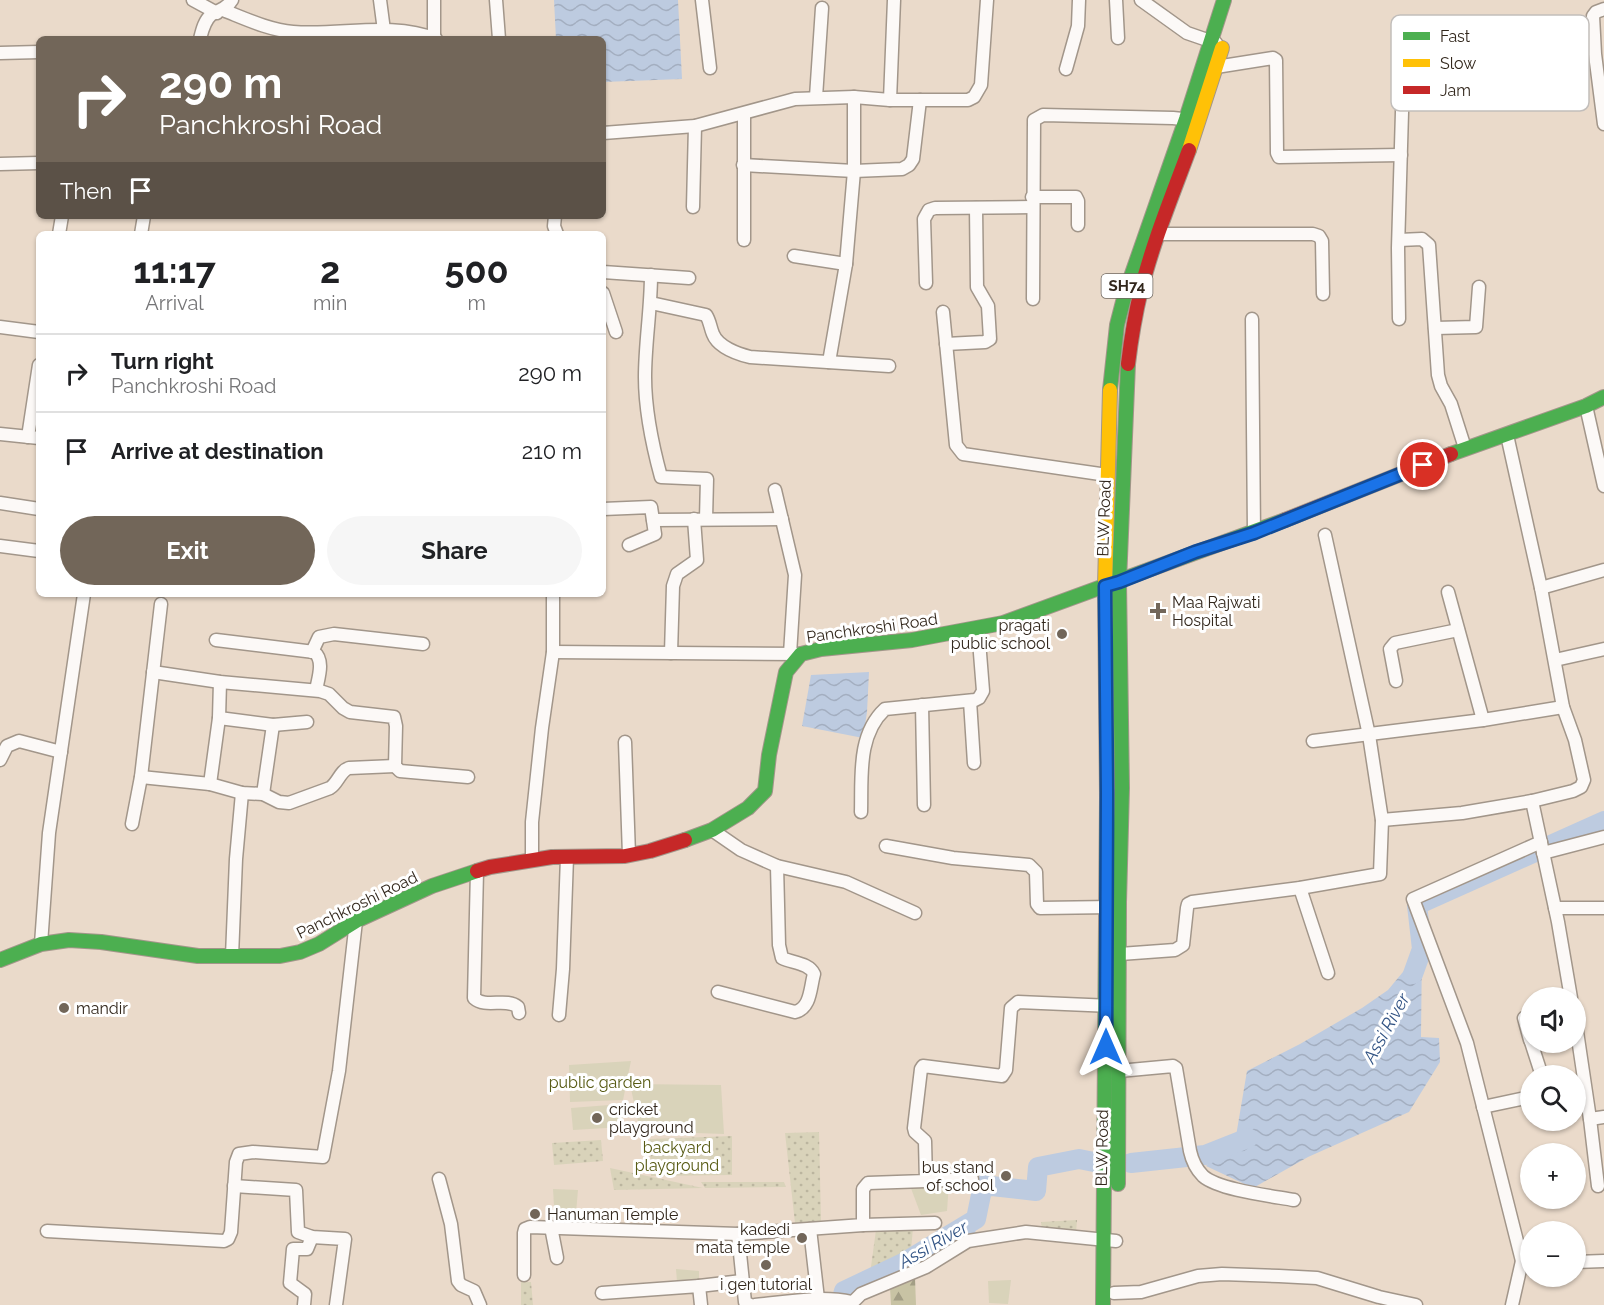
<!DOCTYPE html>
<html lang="en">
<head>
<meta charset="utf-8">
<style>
	:root { --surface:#fff; --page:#f6f6f6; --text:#202124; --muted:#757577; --line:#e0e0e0; --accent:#726659 }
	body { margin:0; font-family:Raleway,sans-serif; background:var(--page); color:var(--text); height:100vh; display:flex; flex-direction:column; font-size:22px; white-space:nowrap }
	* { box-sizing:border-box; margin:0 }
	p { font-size:20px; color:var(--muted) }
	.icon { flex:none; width:33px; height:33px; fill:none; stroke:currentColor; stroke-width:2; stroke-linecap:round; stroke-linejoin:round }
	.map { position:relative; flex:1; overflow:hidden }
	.side { position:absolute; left:36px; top:231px; width:570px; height:366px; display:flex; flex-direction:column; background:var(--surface); border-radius:9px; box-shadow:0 2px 4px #0004 }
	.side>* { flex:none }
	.top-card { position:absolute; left:36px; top:36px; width:570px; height:183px; border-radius:9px; box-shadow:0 2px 4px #0004; background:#726659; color:#fff; overflow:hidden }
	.controls { position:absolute; left:1520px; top:987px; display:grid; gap:12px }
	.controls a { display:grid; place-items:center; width:66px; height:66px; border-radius:50%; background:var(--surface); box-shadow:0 2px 4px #0004; font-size:30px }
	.pin { position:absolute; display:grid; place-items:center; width:51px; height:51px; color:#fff; margin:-26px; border:3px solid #fff; border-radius:50%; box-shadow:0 2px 6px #0007 }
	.me { position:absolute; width:66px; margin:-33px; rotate:0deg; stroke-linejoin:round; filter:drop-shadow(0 0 4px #0008) }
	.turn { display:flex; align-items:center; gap:21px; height:126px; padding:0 24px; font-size:27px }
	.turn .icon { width:78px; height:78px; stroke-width:2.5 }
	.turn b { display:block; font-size:42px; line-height:51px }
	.then { display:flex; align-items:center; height:57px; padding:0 24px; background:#0003; gap:12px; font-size:22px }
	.eta { display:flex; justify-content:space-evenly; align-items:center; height:102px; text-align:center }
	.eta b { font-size:36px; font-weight:700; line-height:42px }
	.action { display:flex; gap:12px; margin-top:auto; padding:12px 24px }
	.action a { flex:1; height:69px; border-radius:36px; background:var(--accent); color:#fff; font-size:24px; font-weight:700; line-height:69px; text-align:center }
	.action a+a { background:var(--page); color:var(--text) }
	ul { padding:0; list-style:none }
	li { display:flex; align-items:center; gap:18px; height:78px; padding:0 24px; border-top:2px solid var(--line) }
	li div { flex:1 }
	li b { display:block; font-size:22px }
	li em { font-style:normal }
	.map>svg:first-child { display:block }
	.grass { fill:url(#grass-dots) }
	.forest { fill:url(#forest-firs) }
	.garden { fill:#d9d3ba }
	.water { fill:url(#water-waves) }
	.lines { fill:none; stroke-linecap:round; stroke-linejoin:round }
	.stream { stroke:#bdcbe0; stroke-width:3 }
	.river { stroke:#bdcbe0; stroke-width:20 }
	.street-casing { stroke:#a2968a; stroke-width:15 }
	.fast-casing { stroke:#a2968a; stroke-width:16 }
	.slow-casing { stroke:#a2968a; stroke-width:16 }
	.jam-casing { stroke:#a2968a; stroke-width:16 }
	.street { stroke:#fcf9f7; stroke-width:12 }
	.fast { stroke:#4caf50; stroke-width:14 }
	.slow { stroke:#ffc107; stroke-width:14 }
	.jam { stroke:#c62828; stroke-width:14 }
	.route-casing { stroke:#114b97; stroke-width:15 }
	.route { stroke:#1a73e8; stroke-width:10 }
	.poi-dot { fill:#726659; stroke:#fff; stroke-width:2 }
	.labels { text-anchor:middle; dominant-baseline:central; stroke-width:6; stroke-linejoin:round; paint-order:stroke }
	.shield { fill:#fff; stroke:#706860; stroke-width:1.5 }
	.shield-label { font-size:15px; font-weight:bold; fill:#32271c }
	.street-label { font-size:16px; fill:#32271c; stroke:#fff }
	.poi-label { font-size:16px; fill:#32271c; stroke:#fff; text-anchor:start }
	.park-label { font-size:16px; fill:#575a13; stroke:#fff }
	.water-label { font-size:18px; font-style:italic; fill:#305283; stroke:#fff }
	.key { fill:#fff; stroke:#c2bebb; stroke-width:1.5 }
	.key-label { font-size:16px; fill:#32271c }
</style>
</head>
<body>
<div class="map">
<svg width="1604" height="1305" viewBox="0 0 1604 1305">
	<defs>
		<pattern id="grass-dots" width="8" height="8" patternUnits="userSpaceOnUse" patternTransform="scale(1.5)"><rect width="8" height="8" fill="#d9d3ba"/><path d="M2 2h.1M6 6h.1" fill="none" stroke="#bbb59f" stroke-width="1.8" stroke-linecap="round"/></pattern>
		<pattern id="forest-firs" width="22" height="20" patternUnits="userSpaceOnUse" patternTransform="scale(1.5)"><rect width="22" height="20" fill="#c8c3a4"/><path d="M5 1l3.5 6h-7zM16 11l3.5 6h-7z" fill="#a39e85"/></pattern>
		<pattern id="water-waves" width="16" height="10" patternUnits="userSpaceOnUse" patternTransform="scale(1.5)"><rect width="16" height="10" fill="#bdcbe0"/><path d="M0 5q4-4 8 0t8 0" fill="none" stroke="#a3aec0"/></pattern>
	</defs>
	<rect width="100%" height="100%" fill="#eadaca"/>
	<g class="grass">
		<polygon points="819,1132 821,1221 795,1223 785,1133"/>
		<polygon points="732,1136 732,1175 651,1176 650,1139"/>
		<polygon points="601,1140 603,1161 554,1165 552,1143"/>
		<polygon points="610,1168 703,1188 614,1190"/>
		<polygon points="701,1182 784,1182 786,1187 705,1188"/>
		<polygon points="1077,1220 1076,1233 1042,1231 1041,1222"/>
		<polygon points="913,1227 911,1251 870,1274 876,1230"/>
		<polygon points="521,1282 531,1282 533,1305 521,1305"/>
	</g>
	<polygon class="forest" points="915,1278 916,1305 891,1305 890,1288"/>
	<g class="garden">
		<polygon points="631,1061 623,1100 570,1102 569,1065"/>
		<polygon points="630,1084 721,1085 724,1134 640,1131"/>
		<polygon points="622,1104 623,1127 573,1130 571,1108"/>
		<polygon points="949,1182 947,1211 921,1215 909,1183"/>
		<polygon points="553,1189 578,1190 575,1224 555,1223"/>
		<polygon points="676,1269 699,1271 699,1281 677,1282"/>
		<polygon points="1011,1280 1008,1304 989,1303 988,1281"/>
	</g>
	<g class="water">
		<polygon points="554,0 678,0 682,79 603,82 603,39 556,39"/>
		<polygon points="869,672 867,712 863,738 802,726 811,675"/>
		<polygon points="1422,949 1421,1037 1439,1038 1440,1062 1409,1112 1308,1157 1253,1188 1206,1166 1236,1136 1247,1071 1300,1044 1362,1008 1388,990"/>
	</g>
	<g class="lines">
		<polyline class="stream" points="877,1281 974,1232"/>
		<g class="river">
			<polyline points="1413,974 1422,949 1417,905 1604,821"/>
			<polyline points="1131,1163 1205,1155 1248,1138"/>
			<polyline points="840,1305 844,1291 903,1263 976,1219 983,1185 1036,1191 1038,1167 1079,1159 1099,1163"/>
		</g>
		<g class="street-casing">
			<g id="street">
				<polyline points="193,0 217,13"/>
				<polyline points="380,0 385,38"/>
				<polyline points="434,0 434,38"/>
				<polyline points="496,0 499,39"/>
				<polyline points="702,0 710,68"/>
				<polyline points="1116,0 1118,38"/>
				<polyline points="1141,0 1187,33 1216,43"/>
				<polyline points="1604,9 1596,12 1593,16 1595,54 1604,124"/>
				<path d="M223 10C246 19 269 30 293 32 340 36 391 21 436 39"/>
				<path d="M200 39C202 31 204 21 211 15 219 9 226 10 232 0"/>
				<polyline points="0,53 39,52"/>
				<polyline points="1216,67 1273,58 1276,60 1277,153 1279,157 1401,155"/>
				<polyline points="1066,69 1078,26 1079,0"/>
				<polyline points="816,97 822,8"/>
				<polyline points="890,100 894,0"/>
				<polyline points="744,114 744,240"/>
				<polyline points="603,133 695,126 795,99 854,97 890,100 968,100 974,97 981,85 987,0"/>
				<polyline points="0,164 39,163"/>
				<polyline points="743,165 854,171 902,169 909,165 913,159 920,100"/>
				<polyline points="1032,197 1076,197 1078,201 1078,225"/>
				<polyline points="693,207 695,126"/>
				<polyline points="555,216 554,226 557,234"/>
				<polyline points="59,234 62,216"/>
				<polyline points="141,234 144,216"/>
				<polyline points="1159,234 1313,234 1319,236 1322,241 1323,294"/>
				<polyline points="1399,240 1422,239 1429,245 1438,375 1441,386 1451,404 1465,448"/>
				<polyline points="794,256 846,264"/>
				<polyline points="603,272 689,278"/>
				<path d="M651 275C651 309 645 343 645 377 645 411 652 444 661 477L707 479 706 519"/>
				<polyline points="926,283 924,219 929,210 935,208 1032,207"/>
				<polyline points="603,293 616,332"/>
				<polyline points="1033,299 1034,120 1043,115 1173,118 1192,120"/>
				<path d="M651 303 706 315C710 321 710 327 713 334 718 347 738 354 750 357L889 366"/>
				<polyline points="943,312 956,445 963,454 1107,475"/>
				<polyline points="1252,319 1254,533"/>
				<polyline points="1399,319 1398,248 1403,78"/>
				<polyline points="0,327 39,332"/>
				<polyline points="1435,328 1476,327 1479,287"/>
				<polyline points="946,344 985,342 990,339 988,306 977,287 976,208"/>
				<polyline points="829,362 846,264 854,171 854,97"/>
				<polyline points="1586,406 1604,486"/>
				<polyline points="0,434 39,438"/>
				<polyline points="28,437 39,365"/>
				<polyline points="775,490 795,575 790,654"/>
				<polyline points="0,503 39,509"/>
				<polyline points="603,509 651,507 655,534 629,545"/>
				<polyline points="653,520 782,519"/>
				<polyline points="0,546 39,551"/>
				<polyline points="1541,588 1604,570"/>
				<polyline points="1448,592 1483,720"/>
				<path d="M216 640 314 652C325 660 318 679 316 690"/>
				<polyline points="312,652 319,637 334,634 423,644"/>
				<polyline points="553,652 801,654"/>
				<polyline points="671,653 673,586 677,574 697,560 694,519"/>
				<polyline points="1555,660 1604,649"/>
				<polyline points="153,672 220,682 320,691 329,694 343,708 350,712 394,717 396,726 395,766 400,771 468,777"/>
				<polyline points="1396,681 1390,649 1395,643 1458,630"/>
				<polyline points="970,701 974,763"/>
				<polyline points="922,705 924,805"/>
				<polyline points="219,718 273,725 307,722"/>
				<polyline points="1313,741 1483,720 1563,707"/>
				<polyline points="625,742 629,855"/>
				<polyline points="0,760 7,746 19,741 61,752"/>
				<path d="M141 777 210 784 242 793 263 794 279 802 289 803 330 788C338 783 340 771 349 768L395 766"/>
				<polyline points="210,784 219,718 220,682"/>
				<polyline points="263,794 273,725"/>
				<polyline points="1532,801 1558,922 1571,998"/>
				<path d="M861 812C862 777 857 735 885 709L975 700 979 698 983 691 978 628"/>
				<polyline points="1382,820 1462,813 1532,801 1573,791 1581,787 1584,780 1575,740 1563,707 1541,588 1507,435"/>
				<polyline points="132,824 141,777 161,604"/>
				<polyline points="712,830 741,850 777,866 846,882 915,913"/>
				<polyline points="886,846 953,858 1029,865 1036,872 1037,904 1040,908 1112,907"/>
				<polyline points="1543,853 1604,837"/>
				<polyline points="532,859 532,822 542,728 553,652 553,594"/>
				<path d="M477 871 474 998C486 1009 506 997 518 1007L519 1013"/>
				<polyline points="1300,888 1328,973"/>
				<polyline points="1555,908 1604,908"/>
				<polyline points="41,944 49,833 84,594"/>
				<polyline points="1120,954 1175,950 1183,945 1187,908 1188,904 1192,902 1300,888 1380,874 1382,820 1369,735 1325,535"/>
				<polyline points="232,956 236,859 242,793"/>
				<path d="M718 992 795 1012C811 1008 810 988 814 974 809 963 793 963 782 958L779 945 777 866"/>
				<polyline points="559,1015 563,969 567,857"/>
				<polyline points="1530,1017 1524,1018 1530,1040"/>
				<polyline points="1575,1018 1590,1119 1598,1186"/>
				<polyline points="1531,1042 1542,1076"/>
				<path d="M1119 1071 1173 1066 1176 1068 1190 1151C1192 1160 1196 1169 1203 1176 1219 1190 1272 1196 1294 1200"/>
				<polyline points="1483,1107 1530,1097"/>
				<polyline points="1590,1119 1604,1117"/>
				<polyline points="439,1179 451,1224 458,1281 461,1285 474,1291 480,1305"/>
				<polyline points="926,1181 972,1179"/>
				<polyline points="234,1186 296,1190 298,1232 312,1237 345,1239 336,1305"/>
				<polyline points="863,1225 935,1223"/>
				<polyline points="551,1227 557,1258"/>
				<polyline points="810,1229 818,1299"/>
				<polyline points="47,1231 224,1241 228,1239 231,1232 236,1162 239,1154 253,1152 323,1157 339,1071 356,921"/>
				<polyline points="738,1234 745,1302 750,1305"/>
				<polyline points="1575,1262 1604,1261"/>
				<polyline points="1530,1264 1524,1264 1522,1261 1467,1043 1413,899 1541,842"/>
				<polyline points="524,1275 524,1233 525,1229 530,1227 738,1234 863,1225 863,1189 868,1183 926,1181 925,1141 915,1132 914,1128 921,1069 923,1066 1002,1076 1006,1070 1011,1008 1018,1002 1112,1006"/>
				<polyline points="699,1286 742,1281"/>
				<polyline points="602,1293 699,1286 701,1305"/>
				<polyline points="1114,1293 1141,1292 1198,1276 1222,1274 1279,1276 1317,1278 1379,1297 1416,1305"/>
				<polyline points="304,1305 305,1294 290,1283 293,1249 307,1249 312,1237"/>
				<path d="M755 1305C787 1302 820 1295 852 1302"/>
				<polyline points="850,1305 861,1294 926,1267 968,1241 1026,1232 1116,1241"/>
				<polyline points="1512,1305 1522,1261"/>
			</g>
		</g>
		<g class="fast-casing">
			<g id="fast">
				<polyline points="1110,390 1117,325 1125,294 1186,119 1224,0"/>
				<polyline points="1451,454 1586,406 1604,397"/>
				<polyline points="685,840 712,830 748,808 765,791 769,755 786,672 801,654 821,649 912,640 1003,623 1285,520"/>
				<polyline points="0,960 41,944 69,940 101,942 198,956 280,956 300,952 319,944 356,921 432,886 477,871"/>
				<polyline points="1118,1184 1119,902 1122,788 1119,582 1128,364"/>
				<polyline points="1103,1305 1107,797"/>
			</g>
		</g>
		<g class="slow-casing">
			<g id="slow">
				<polyline points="1189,150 1222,48"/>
				<polyline points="1107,797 1105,586 1110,390"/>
			</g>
		</g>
		<g class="jam-casing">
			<g id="jam">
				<path d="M1128 364C1131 339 1135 315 1141 290 1153 242 1172 196 1189 150"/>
				<polyline points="1285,520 1451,454"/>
				<polyline points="477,871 490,867 552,857 625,856 650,851 685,840"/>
			</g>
		</g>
		<use href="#street" class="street"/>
		<use href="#fast" class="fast"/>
		<use href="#slow" class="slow"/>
		<use href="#jam" class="jam"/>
	</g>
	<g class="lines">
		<g class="route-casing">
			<polyline id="route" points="1106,1047 1107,792 1105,586 1119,582 1195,552 1254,533 1423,465"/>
		</g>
		<use href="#route" class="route"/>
	</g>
	<g class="poi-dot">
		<path d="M1155 602h6v6h6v6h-6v6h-6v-6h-6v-6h6z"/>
		<circle cx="1062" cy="634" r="6"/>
		<circle cx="64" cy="1008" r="6"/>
		<circle cx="597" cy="1118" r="6"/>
		<circle cx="1006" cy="1176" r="6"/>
		<circle cx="535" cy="1214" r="6"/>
		<circle cx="802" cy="1238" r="6"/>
		<circle cx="766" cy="1265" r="6"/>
	</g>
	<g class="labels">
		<rect class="shield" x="1101.5" y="274" width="51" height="24" rx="4.5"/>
		<g class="shield-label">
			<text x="1127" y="286">SH74</text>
		</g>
		<g class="street-label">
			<text transform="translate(1104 518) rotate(-88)">BLW Road</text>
			<text transform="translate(872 628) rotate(-8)">Panchkroshi Road</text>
			<text transform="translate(357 905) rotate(-26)">Panchkroshi Road</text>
			<text transform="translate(1102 1148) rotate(-89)">BLW Road</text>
		</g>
		<g class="poi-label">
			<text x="1172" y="602">Maa Rajwati<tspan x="1172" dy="18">Hospital</tspan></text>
			<text x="1050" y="625" text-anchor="end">pragati<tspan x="1050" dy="18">public school</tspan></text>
			<text x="76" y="1008">mandir</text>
			<text x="609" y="1109">cricket<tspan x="609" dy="18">playground</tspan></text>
			<text x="994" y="1167" text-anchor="end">bus stand<tspan x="994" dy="18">of school</tspan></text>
			<text x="547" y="1214">Hanuman Temple</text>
			<text x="790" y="1229" text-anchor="end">kadedi<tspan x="790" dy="18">mata temple</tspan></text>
			<text x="766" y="1284" text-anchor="middle">i gen tutorial</text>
		</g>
		<g class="park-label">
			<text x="600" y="1082">public garden</text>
			<text x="677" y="1147">backyard<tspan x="677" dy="18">playground</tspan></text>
		</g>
		<g class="water-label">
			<text transform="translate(1386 1028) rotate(-61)">Assi River</text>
			<text transform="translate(933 1244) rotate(-30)">Assi River</text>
		</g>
	</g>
	<rect x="1391" y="15" width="198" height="96" rx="9" class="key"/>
	<rect x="1403" y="32" width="27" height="8" fill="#4caf50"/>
	<rect x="1403" y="59" width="27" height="8" fill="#ffc107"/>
	<rect x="1403" y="86" width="27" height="8" fill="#c62828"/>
	<g class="key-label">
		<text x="1440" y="42">Fast</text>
		<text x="1440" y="69">Slow</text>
		<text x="1440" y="96">Jam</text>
	</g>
</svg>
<div class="controls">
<a><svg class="icon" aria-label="sound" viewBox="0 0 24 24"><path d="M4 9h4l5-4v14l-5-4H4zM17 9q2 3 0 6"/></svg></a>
<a><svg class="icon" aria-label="search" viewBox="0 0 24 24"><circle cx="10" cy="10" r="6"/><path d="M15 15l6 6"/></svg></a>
<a>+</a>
<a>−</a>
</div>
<div class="pin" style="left:1423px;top:465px;background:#d93025"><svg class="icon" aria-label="arrive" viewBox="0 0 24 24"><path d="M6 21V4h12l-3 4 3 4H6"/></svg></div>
<svg class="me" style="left:1106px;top:1047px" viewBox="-20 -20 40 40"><path d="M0-17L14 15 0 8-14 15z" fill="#1a73e8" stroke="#fff" stroke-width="4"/></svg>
<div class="top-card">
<div class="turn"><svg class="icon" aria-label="right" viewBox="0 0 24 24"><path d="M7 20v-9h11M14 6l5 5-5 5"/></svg><div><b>290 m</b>Panchkroshi Road</div></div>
<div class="then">Then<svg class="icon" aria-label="arrive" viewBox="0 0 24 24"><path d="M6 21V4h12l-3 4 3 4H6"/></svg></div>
</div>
<section class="side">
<div class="eta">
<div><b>11:17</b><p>Arrival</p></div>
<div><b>2</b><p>min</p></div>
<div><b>500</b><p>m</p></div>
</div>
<ul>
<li><svg class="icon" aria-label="right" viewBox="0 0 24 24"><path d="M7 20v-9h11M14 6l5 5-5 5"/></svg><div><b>Turn right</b><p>Panchkroshi Road</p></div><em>290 m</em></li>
<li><svg class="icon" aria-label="arrive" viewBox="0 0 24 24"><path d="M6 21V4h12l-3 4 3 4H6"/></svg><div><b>Arrive at destination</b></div><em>210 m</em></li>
</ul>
<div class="action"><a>Exit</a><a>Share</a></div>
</section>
</div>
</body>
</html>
